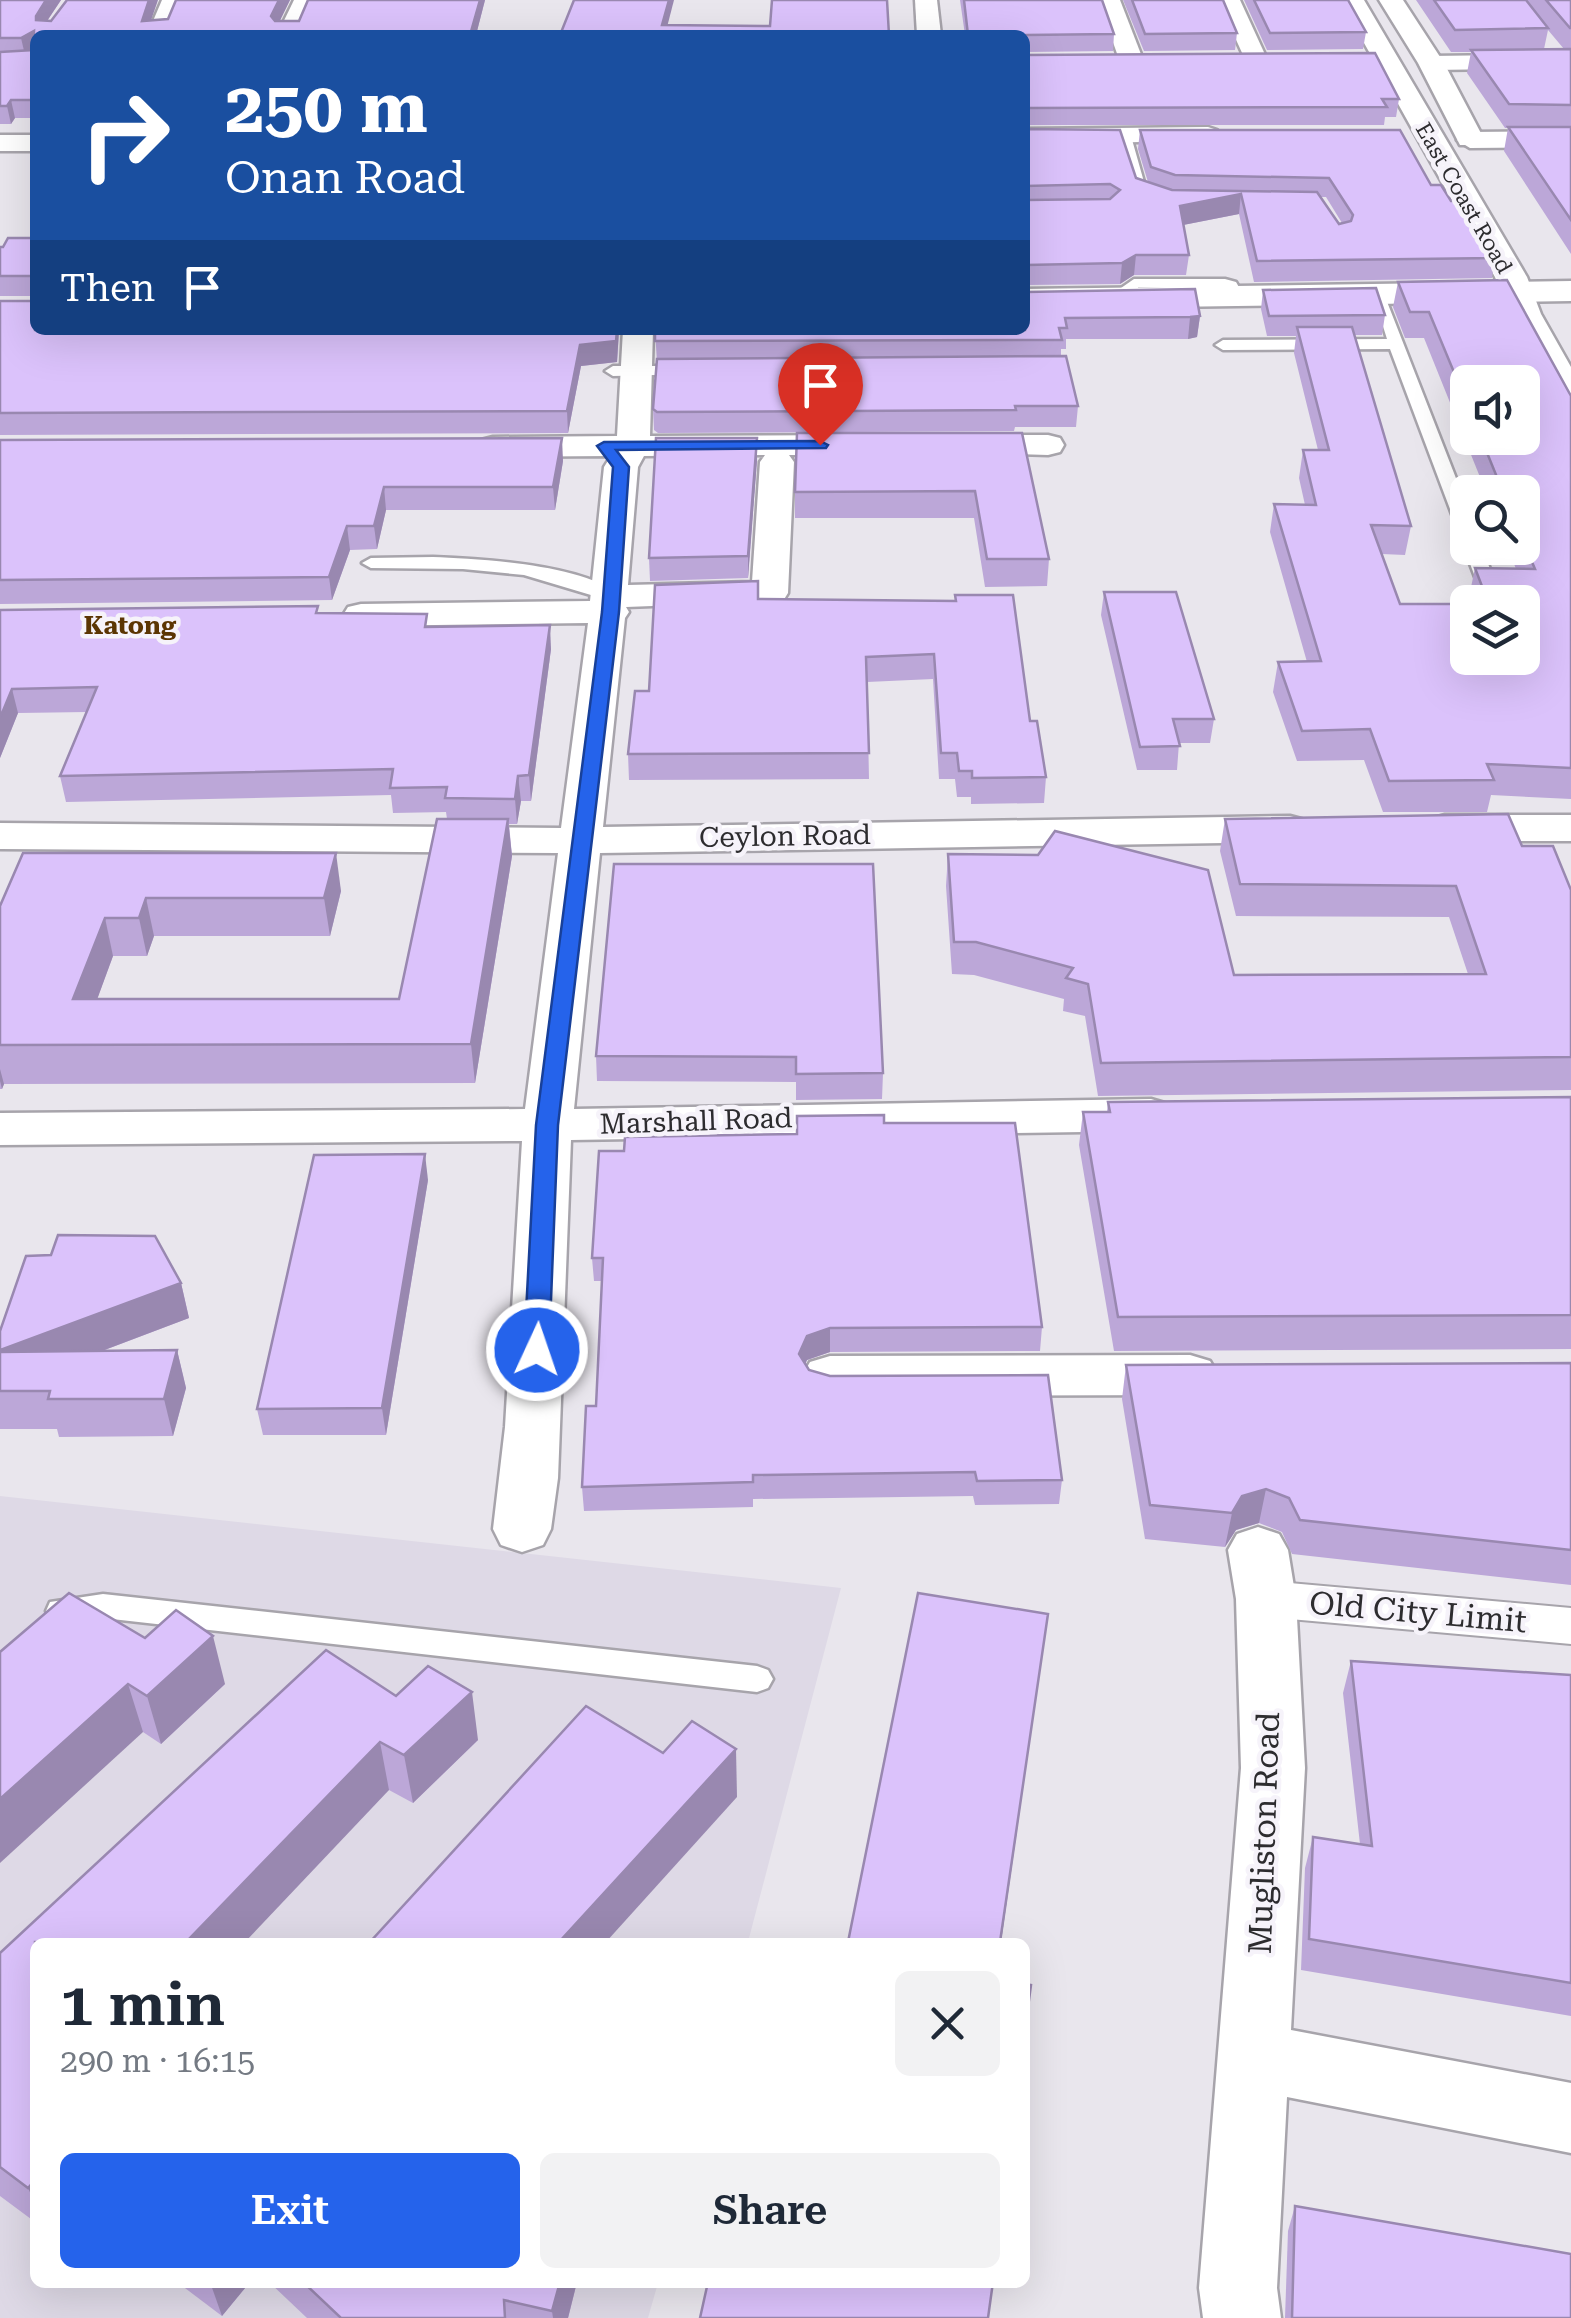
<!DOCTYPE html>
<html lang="en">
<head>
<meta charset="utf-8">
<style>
	:root { --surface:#fff; --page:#f2f2f3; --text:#1f2937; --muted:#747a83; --accent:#2563eb }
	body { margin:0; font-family:"Roboto Serif",serif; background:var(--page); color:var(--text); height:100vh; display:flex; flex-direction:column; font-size:38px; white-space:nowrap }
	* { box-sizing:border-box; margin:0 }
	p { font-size:32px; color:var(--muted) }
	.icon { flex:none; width:55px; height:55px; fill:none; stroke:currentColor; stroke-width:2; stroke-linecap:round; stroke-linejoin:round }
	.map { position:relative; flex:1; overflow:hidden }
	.panel { position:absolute; left:30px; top:1938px; width:1000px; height:350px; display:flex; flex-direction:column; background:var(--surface); border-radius:15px; box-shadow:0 10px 40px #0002 }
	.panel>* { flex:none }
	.hud { position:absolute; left:30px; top:30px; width:1000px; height:305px; border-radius:15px; box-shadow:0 10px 40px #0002; background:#1a4fa0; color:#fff; overflow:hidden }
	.tools { position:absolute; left:1450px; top:365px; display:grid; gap:20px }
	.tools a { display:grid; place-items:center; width:90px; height:90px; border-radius:15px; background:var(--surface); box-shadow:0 10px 40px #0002; font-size:50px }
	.pin { position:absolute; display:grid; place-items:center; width:85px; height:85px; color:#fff; margin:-102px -42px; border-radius:50% 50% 50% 0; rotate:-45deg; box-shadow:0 0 10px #0007 }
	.pin .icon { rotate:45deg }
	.me { position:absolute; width:110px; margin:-55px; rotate:3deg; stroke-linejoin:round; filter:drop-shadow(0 0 8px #0008) }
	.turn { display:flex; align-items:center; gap:35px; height:210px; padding:0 30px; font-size:45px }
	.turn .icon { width:130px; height:130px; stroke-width:2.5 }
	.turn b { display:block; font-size:70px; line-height:85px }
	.then { display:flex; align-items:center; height:95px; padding:0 30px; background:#0003; gap:20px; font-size:38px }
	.round { display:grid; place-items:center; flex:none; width:105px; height:105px; border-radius:15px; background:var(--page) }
	.headline { display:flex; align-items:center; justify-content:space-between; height:170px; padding:0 30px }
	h1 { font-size:60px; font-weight:600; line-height:75px }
	.button { display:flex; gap:20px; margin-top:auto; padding:20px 30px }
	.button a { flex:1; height:115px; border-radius:15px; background:var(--accent); color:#fff; font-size:40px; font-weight:600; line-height:115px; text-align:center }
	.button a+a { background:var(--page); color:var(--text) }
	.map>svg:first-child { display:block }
	.built { fill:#ded9e6 }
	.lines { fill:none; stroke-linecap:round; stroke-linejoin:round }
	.service-casing { stroke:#a7a4ab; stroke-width:5 }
	.pedestrian-casing { stroke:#a7a4ab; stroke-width:4 }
	.minor-casing { stroke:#a7a4ab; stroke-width:5 }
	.tertiary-casing { stroke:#a7a4ab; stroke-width:5 }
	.secondary-casing { stroke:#a7a4ab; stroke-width:5 }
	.service { fill:#fff; fill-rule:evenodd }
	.pedestrian { fill:#fff; fill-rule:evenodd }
	.minor { fill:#fff; fill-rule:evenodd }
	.tertiary { fill:#fff; fill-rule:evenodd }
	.secondary { fill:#fff; fill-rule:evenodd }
	.wall { fill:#bca7d8; fill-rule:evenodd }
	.shaded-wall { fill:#9988b0 }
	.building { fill:#dbc2fb; stroke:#9988b0; stroke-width:2.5 }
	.route { fill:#2563eb; stroke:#184099; stroke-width:2.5 }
	.labels { text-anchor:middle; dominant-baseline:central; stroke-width:9; stroke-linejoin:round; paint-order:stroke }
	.far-street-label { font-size:22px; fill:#2d2c2f; stroke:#f6f3fa }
	.far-neighbourhood-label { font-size:25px; font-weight:bold; fill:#5b3503; stroke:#f6f3fa }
	.street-label { font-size:28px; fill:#2d2c2f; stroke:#f6f3fa }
	.near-street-label { font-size:32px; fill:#2d2c2f; stroke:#f6f3fa }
</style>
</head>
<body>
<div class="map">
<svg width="1571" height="2318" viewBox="0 0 1571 2318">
	<rect width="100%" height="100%" fill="#e9e6ed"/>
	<polygon class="built" points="0,1496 841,1588 748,1942 35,1942 35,2282 658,2283 648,2318 0,2318"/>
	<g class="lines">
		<g class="service-casing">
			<g id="service">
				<polygon points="1120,133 1131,136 1146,189 1161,194 1161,200 1133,191"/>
				<polygon points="1134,279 1225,279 1236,282 1244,296 1232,299 1224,287 1138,287 1139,297 1132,301 1127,300 1121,288"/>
				<polygon points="1372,291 1384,294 1468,509 1468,538 1459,533 1390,349 1223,350 1215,345 1223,340 1387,339"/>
				<polygon points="690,366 698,371 696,374 613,376 605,371 613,366"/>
				<polygon points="1467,544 1482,548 1498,590 1495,594 1483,594 1480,590 1464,548"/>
				<path d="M433 557C480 559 584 564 620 596L611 601 524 575 463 569 371 568 362 563 371 558Z"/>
				<polygon points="103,1594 757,1666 768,1670 773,1679 768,1688 757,1692 103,1618 61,1623 50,1620 46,1611 50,1602"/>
			</g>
		</g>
		<g class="pedestrian-casing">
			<polygon id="pedestrian" points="1266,1581 1571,1608 1571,1644 1266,1617 1250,1612 1243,1599 1250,1586"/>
		</g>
		<g class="minor-casing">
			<g id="minor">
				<polygon points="162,0 184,0 167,35 147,35"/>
				<polygon points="294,0 316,0 301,35 277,35"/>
				<polygon points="915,0 937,0 941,35 917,35"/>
				<polygon points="1098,0 1120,0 1144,62 1140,67 1124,67 1120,62"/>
				<polygon points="1218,0 1240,0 1268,61 1264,66 1248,66"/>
				<polygon points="1571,54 1571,68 1431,70 1419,63 1431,56"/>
				<polygon points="1208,127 1217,130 1221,135 1217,140 1025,145 1025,129"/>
				<polygon points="1571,131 1571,147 1470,148 1457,140 1470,132"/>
				<rect x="0" y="135" width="35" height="16"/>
				<path d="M623 330H653L650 436 863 435 875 438 879 445 875 452 863 455H789L794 462 788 593 783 601 626 607 629 612 625 618 603 827 1290 816 1305 820 1311 829 1305 838 1290 842 600 853 574 1109 1151 1099 1168 1104 1175 1115 1168 1126 1151 1131 571 1140 558 1478 551 1529 543 1545 522 1552 501 1545 493 1529 505 1427 522 1141 0 1145V1113L525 1109 558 853 0 849V823L561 828 588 623 361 626 348 623 343 615 348 607 361 604 590 601 604 467 611 456 493 457 481 454 477 447 481 440 493 437 617 436ZM765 455 760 462 752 582 628 585 638 467 644 456Z"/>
				<polygon points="958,435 1048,435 1060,438 1064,445 1060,452 1048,455 946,452 942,445 946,438"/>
				<polygon points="1445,815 1571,815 1571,841 1445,841 1430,837 1424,828 1430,819"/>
				<polygon points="1190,1355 1210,1361 1218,1375 1210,1389 1190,1395 830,1396 810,1390 802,1376 810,1362 830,1356"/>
				<polygon points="1258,1527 1279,1534 1288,1550 1296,1599 1305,1768 1291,2030 1571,2083 1571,2153 1287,2097 1277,2288 1281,2318 1203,2318 1199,2288 1241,1768 1236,1599 1228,1550 1237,1534"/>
			</g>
		</g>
		<g class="tertiary-casing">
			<polygon id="tertiary" points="1571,281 1571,301 1025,309 1025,289"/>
		</g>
		<g class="secondary-casing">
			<g id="secondary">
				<polygon points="1340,0 1364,0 1527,277 1541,314 1571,367 1571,408 1559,405 1554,398 1509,314 1495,277"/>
				<polygon points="1379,0 1403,0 1444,63 1484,139 1480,145 1460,145 1418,63"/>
			</g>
		</g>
		<use href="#service" class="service"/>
		<use href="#pedestrian" class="pedestrian"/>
		<use href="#minor" class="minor"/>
		<use href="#tertiary" class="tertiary"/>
		<use href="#secondary" class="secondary"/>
	</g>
	<g class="wall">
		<polygon points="0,0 61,0 47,21 51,21 168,19 176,0 290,0 279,21 299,21 308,0 485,0 476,35 35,35 35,118 15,118 11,124 0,124"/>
		<polygon points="960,0 1102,0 1114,34 1113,51 1025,52 1025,35 965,35"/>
		<polygon points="1123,0 1223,0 1237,33 1235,50 1144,51"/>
		<polygon points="1244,0 1348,0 1366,32 1363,49 1267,50"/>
		<path d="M1416 0H1571V254L1504 151 1508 128H1505L1467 73 1471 52H1451ZM1548 30 1564 49H1544Z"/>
		<polygon points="1026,56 1399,99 1396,117 1385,117 1384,125 1025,125"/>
		<path d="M1025 129 1148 182 1138 149 1140 130 1431 185 1451 201 1495 258 1492 278 1254 282 1239 214 1183 225 1189 255 1186 275H1134L1120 284 1025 285ZM1320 197H1326L1342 223 1339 224Z"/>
		<polygon points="35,238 35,330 619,330 617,362 581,366 568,433 0,435 0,301 33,301 33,296 0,296 0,247"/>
		<path d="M1398 282 1571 396V799L1491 795 1487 812H1383L1364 760 1297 761 1273 692 1278 662H1307L1270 532 1274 504 1305 505 1299 478 1303 450H1318L1294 353 1296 336H1267L1261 309 1263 290 1385 315 1382 335H1354L1411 526 1405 555 1382 554 1400 604 1522 602H1471L1469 597 1475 568 1516 569 1508 548H1522V492H1486L1424 338H1405L1393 307ZM1468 382 1522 438H1468Z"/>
		<polygon points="1026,292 1200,316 1197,337 1188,339 1066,339 1066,349 1061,349 1061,356 1078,406 1076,427 1015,427 1014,431 658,433 654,430 653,409 657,362 655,330"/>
		<polygon points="1022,433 1049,559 1047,586 985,587 974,518 795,518 795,492"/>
		<polygon points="0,440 563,461 555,510 386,510 377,549 350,550 332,600 0,604"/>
		<polygon points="757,460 748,578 650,581 649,558"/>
		<polygon points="1104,592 1214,719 1210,743 1179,743 1177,770 1137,770 1101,615"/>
		<polygon points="758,599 955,601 1030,721 1046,777 1044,803 971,804 971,797 957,797 955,779 939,779 933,679 867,682 869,779 629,780 628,754 649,691"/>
		<polygon points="0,610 319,613 428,627 551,649 531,801 521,801 517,824 509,824 512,856 475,1083 4,1084 2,1089 0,1089 0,906 23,853 341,891 330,936 154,936 147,956 113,956 97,999 399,999 447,819 446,812 393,813 391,795 66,802 60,776 87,712 18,713 0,758"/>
		<polygon points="1225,819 1522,846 1571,890 1571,1090 1098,1096 1085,1016 1063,1011 1064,999 974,975 952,974 946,886 948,854 1234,975 1468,974 1449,917 1236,916 1220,851"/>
		<polygon points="614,864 883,1073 882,1099 796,1100 796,1082 597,1081 596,1056"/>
		<polygon points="1571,1097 1571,1349 1114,1351 1079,1145 1083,1112 1107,1112 1108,1102"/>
		<polygon points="884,1123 1042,1327 1040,1351 830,1352 807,1360 805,1364 809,1370 1062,1480 1059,1504 975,1505 973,1496 753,1499 753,1507 584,1511 582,1487 596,1406 602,1281 594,1281 592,1258 624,1151 797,1134"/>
		<polygon points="428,1180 386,1435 263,1435 257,1409"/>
		<polygon points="181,1283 189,1318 102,1351 177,1350 186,1388 173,1436 59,1437 57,1429 0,1429 0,1331"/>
		<polygon points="1571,1363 1571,1585 1292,1554 1282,1532 1259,1523 1236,1530 1225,1547 1145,1539 1122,1399 1126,1365"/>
		<polygon points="0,1652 225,1684 161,1744 143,1732"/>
		<polygon points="1351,1661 1571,1675 1571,2016 1301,1970 1305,1868 1313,1837 1360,1844 1343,1693"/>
		<polygon points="396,1696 478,1740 413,1803 389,1790 35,1942 35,2222 0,2196 0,1953"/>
		<polygon points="1295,2206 1571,2318 1285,2318 1288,2231"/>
		<polygon points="177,2282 250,2282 222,2316"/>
		<polygon points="269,2282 577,2282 568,2318 307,2318"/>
	</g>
	<g class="shaded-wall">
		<polygon points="46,0 61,0 39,33 36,16"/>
		<polygon points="149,0 158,0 146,35 142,21"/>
		<polygon points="279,0 290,0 274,33 271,16"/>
		<polygon points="480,0 485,0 476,35 470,35"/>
		<polygon points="669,0 674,0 665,35 662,25"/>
		<polygon points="34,31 35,50 25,55 21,38"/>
		<polygon points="11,100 15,118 11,124 7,106"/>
		<polygon points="1241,194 1239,214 1178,226 1180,206"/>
		<polygon points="1136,255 1134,275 1120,284 1122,263"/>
		<polygon points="1200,316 1197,337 1188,339 1190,317"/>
		<polygon points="617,330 619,330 617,362 581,366 568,433 567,411 580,345"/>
		<polygon points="562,438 563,461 555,510 553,487"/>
		<polygon points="757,438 757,460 748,578 748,556"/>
		<polygon points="384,487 386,510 377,549 374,526"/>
		<polygon points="347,526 350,550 332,600 329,577"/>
		<polygon points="550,625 551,649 531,801 529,775"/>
		<polygon points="12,689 18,713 0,758 0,718"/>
		<polygon points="518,776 521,801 517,824 515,799"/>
		<polygon points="508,819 512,856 475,1083 471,1044"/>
		<polygon points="336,853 341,891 330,936 324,898"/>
		<polygon points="146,898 154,936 147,956 139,918"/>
		<polygon points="105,918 113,956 83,1038 73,999"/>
		<polygon points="0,1069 4,1084 2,1089 0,1081"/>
		<polygon points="425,1154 428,1180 386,1435 382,1408"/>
		<polygon points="181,1283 189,1318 4,1388 0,1376 0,1350"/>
		<polygon points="830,1328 830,1352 807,1360 799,1378 799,1354 807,1336"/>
		<polygon points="177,1350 186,1388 173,1436 164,1399"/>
		<polygon points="1266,1489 1259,1523 1236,1530 1225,1547 1232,1513 1242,1496"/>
		<polygon points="1048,1614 1001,1942 1000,1942"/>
		<polygon points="213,1636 225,1684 161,1744 147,1696"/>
		<polygon points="128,1684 143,1732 0,1863 0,1799"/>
		<polygon points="472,1692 478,1740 413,1803 404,1755"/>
		<polygon points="380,1742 389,1790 245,1942 186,1942"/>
		<polygon points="736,1749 737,1797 606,1942 559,1942"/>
		<polygon points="35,2180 35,2203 28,2188"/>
		<polygon points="210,2282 250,2282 222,2316"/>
		<polygon points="560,2282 577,2282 568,2318 553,2318 552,2311"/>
	</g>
	<g class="building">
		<polygon points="0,0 46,0 36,16 36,20 51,21 67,0 149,0 142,21 168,19 176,0 279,0 271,16 275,21 299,21 308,0 480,0 470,35 35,35 35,100 11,100 7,106 0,106 0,52 33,50 34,31 21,38 0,38"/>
		<polygon points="574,0 669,0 662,25 770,26 772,0 887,0 889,35 560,35"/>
		<polygon points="964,0 1102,0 1114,34 1026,35 1025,40 1025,35 968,35"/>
		<polygon points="1132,0 1223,0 1237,33 1145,34"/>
		<polygon points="1254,0 1348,0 1366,32 1270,33"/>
		<polygon points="1434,0 1526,0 1548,28 1455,30"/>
		<polygon points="1546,0 1571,0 1571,28 1570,28"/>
		<polygon points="1571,49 1571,105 1509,104 1471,50"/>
		<polygon points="1375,53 1399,99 1382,99 1387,107 1025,108 1025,55"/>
		<polygon points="1508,127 1571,127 1571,220"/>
		<polygon points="1025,129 1120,130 1136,178 1172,190 1317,192 1339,224 1351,221 1353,215 1329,178 1175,175 1151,167 1140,130 1400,130 1431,185 1441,185 1451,201 1459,201 1495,258 1257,261 1241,194 1180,206 1189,255 1136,255 1122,263 1026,265 1025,266 1025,196 1026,200 1110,199 1120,190 1110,184 1025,186"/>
		<polygon points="8,238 35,238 35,330 617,330 616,341 580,345 567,411 0,413 0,301 33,301 33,276 0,276 0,247 3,247"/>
		<polygon points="1507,280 1571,396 1571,768 1487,764 1494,780 1389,781 1370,729 1302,731 1278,662 1321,661 1274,504 1316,505 1303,450 1329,450 1297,327 1352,327 1411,526 1371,525 1400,604 1468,604 1468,658 1522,658 1522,602 1488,602 1475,568 1535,569 1522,539 1522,492 1503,492 1481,438 1522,438 1522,382 1468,382 1468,406 1429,312 1410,312 1398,282"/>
		<polygon points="1376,288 1385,315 1269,316 1263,290"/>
		<polygon points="1195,289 1200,316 1190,317 1065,318 1067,328 1059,328 1062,340 655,341 655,330 1025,330 1025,291 1026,292"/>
		<polygon points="1066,356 1078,406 1015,406 1016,410 657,412 653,409 657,359"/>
		<polygon points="797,433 1022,433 1049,559 987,559 975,491 795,492"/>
		<polygon points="562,438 553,487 384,487 374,526 347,526 329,577 0,580 0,440"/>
		<polygon points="656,438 757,438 748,556 649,558"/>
		<polygon points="758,581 758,599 956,601 955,595 1013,595 1030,721 1037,721 1046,777 972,778 972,771 959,771 957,753 941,753 934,654 866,657 869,753 628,754 635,691 649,691 655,585"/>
		<polygon points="1104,592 1176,592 1214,719 1173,719 1180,746 1140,747"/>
		<polygon points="318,606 316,613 427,614 425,627 550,625 529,775 518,776 515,799 445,798 447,787 390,788 393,769 60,776 97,687 12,689 0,718 0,610"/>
		<polygon points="1508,814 1522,846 1553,846 1571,890 1571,1057 1101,1063 1088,984 1066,978 1073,968 976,942 954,942 948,854 1038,855 1055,831 1208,870 1234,975 1486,974 1456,886 1240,884 1225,819"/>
		<polygon points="437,819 508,819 471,1044 0,1045 0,906 23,853 336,853 324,898 146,898 139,918 105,918 73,999 399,999"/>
		<polygon points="614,864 873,864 883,1073 796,1074 796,1057 596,1056"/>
		<polygon points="1571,1097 1571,1315 1118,1317 1083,1112 1110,1112 1108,1102"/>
		<polygon points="884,1115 884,1123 1015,1123 1042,1327 830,1328 807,1336 799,1354 809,1370 830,1376 1048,1375 1062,1480 977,1481 975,1472 753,1475 753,1482 582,1487 586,1406 596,1406 603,1258 592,1258 599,1151 624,1151 625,1137 797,1134 797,1116"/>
		<polygon points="425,1154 382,1408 257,1409 314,1155"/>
		<polygon points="58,1235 155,1236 181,1283 0,1350 0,1331 26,1256 51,1255"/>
		<polygon points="177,1350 164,1399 48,1399 50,1391 0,1391 0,1352"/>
		<polygon points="1571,1363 1571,1550 1300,1520 1289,1498 1266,1489 1242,1496 1232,1513 1150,1505 1126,1365"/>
		<polygon points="69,1593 145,1638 176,1610 213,1636 147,1696 128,1684 0,1799 0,1652"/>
		<polygon points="918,1593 1048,1614 1000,1942 848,1942"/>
		<polygon points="326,1650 396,1696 428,1666 472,1692 404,1755 380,1742 186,1942 35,1942 35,2180 28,2188 0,2167 0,1953"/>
		<polygon points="1351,1661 1571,1675 1571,1983 1309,1939 1313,1837 1372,1846"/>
		<polygon points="586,1706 663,1753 692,1721 736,1749 559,1942 370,1942"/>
		<polygon points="1025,1984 1031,1985 1025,2030"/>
		<polygon points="1295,2206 1571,2254 1571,2318 1292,2318"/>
		<polygon points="303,2282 560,2282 552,2311 504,2300 505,2318 341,2318"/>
		<polygon points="708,2282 993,2282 988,2318 700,2318"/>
	</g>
	<polygon class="route" points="820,441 828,445 826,448 616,450 629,467 619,612 558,1125 549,1350 537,1359 528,1357 524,1350 536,1125 602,612 613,467 597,446 604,442"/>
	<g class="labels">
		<g class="far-street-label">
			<text transform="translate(1464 198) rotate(60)">East Coast Road</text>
		</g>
		<g class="far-neighbourhood-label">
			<text x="130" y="625">Katong</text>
		</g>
		<g class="street-label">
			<text transform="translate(785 836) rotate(-1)">Ceylon Road</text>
			<text transform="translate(696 1121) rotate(-2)">Marshall Road</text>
		</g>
		<g class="near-street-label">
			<text transform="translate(1418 1612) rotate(5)">Old City Limit</text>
			<text transform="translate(1264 1833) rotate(-88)">Mugliston Road</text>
		</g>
	</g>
</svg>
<div class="tools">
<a><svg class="icon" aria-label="sound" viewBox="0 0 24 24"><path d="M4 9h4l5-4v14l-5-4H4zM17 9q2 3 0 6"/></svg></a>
<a><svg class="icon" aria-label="search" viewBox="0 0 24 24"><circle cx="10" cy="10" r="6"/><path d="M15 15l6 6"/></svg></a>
<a><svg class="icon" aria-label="layers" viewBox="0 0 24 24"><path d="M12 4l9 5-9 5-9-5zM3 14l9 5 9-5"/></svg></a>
</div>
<div class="pin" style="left:820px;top:445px;background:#d93025"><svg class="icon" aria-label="arrive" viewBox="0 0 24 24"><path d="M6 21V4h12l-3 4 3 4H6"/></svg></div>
<svg class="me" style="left:537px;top:1350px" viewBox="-20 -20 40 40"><circle r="17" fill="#2563eb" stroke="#fff" stroke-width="3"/><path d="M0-11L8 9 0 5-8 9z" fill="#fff"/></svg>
<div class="hud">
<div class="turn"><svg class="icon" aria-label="right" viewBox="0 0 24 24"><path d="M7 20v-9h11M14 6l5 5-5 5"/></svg><div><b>250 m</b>Onan Road</div></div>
<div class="then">Then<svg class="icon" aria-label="arrive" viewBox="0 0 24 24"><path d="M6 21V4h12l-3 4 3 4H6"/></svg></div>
</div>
<section class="panel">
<div class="headline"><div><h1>1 min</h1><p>290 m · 16:15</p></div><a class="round"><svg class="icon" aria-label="close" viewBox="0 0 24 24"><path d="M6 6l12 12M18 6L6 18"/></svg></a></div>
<div class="button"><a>Exit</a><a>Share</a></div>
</section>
</div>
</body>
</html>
